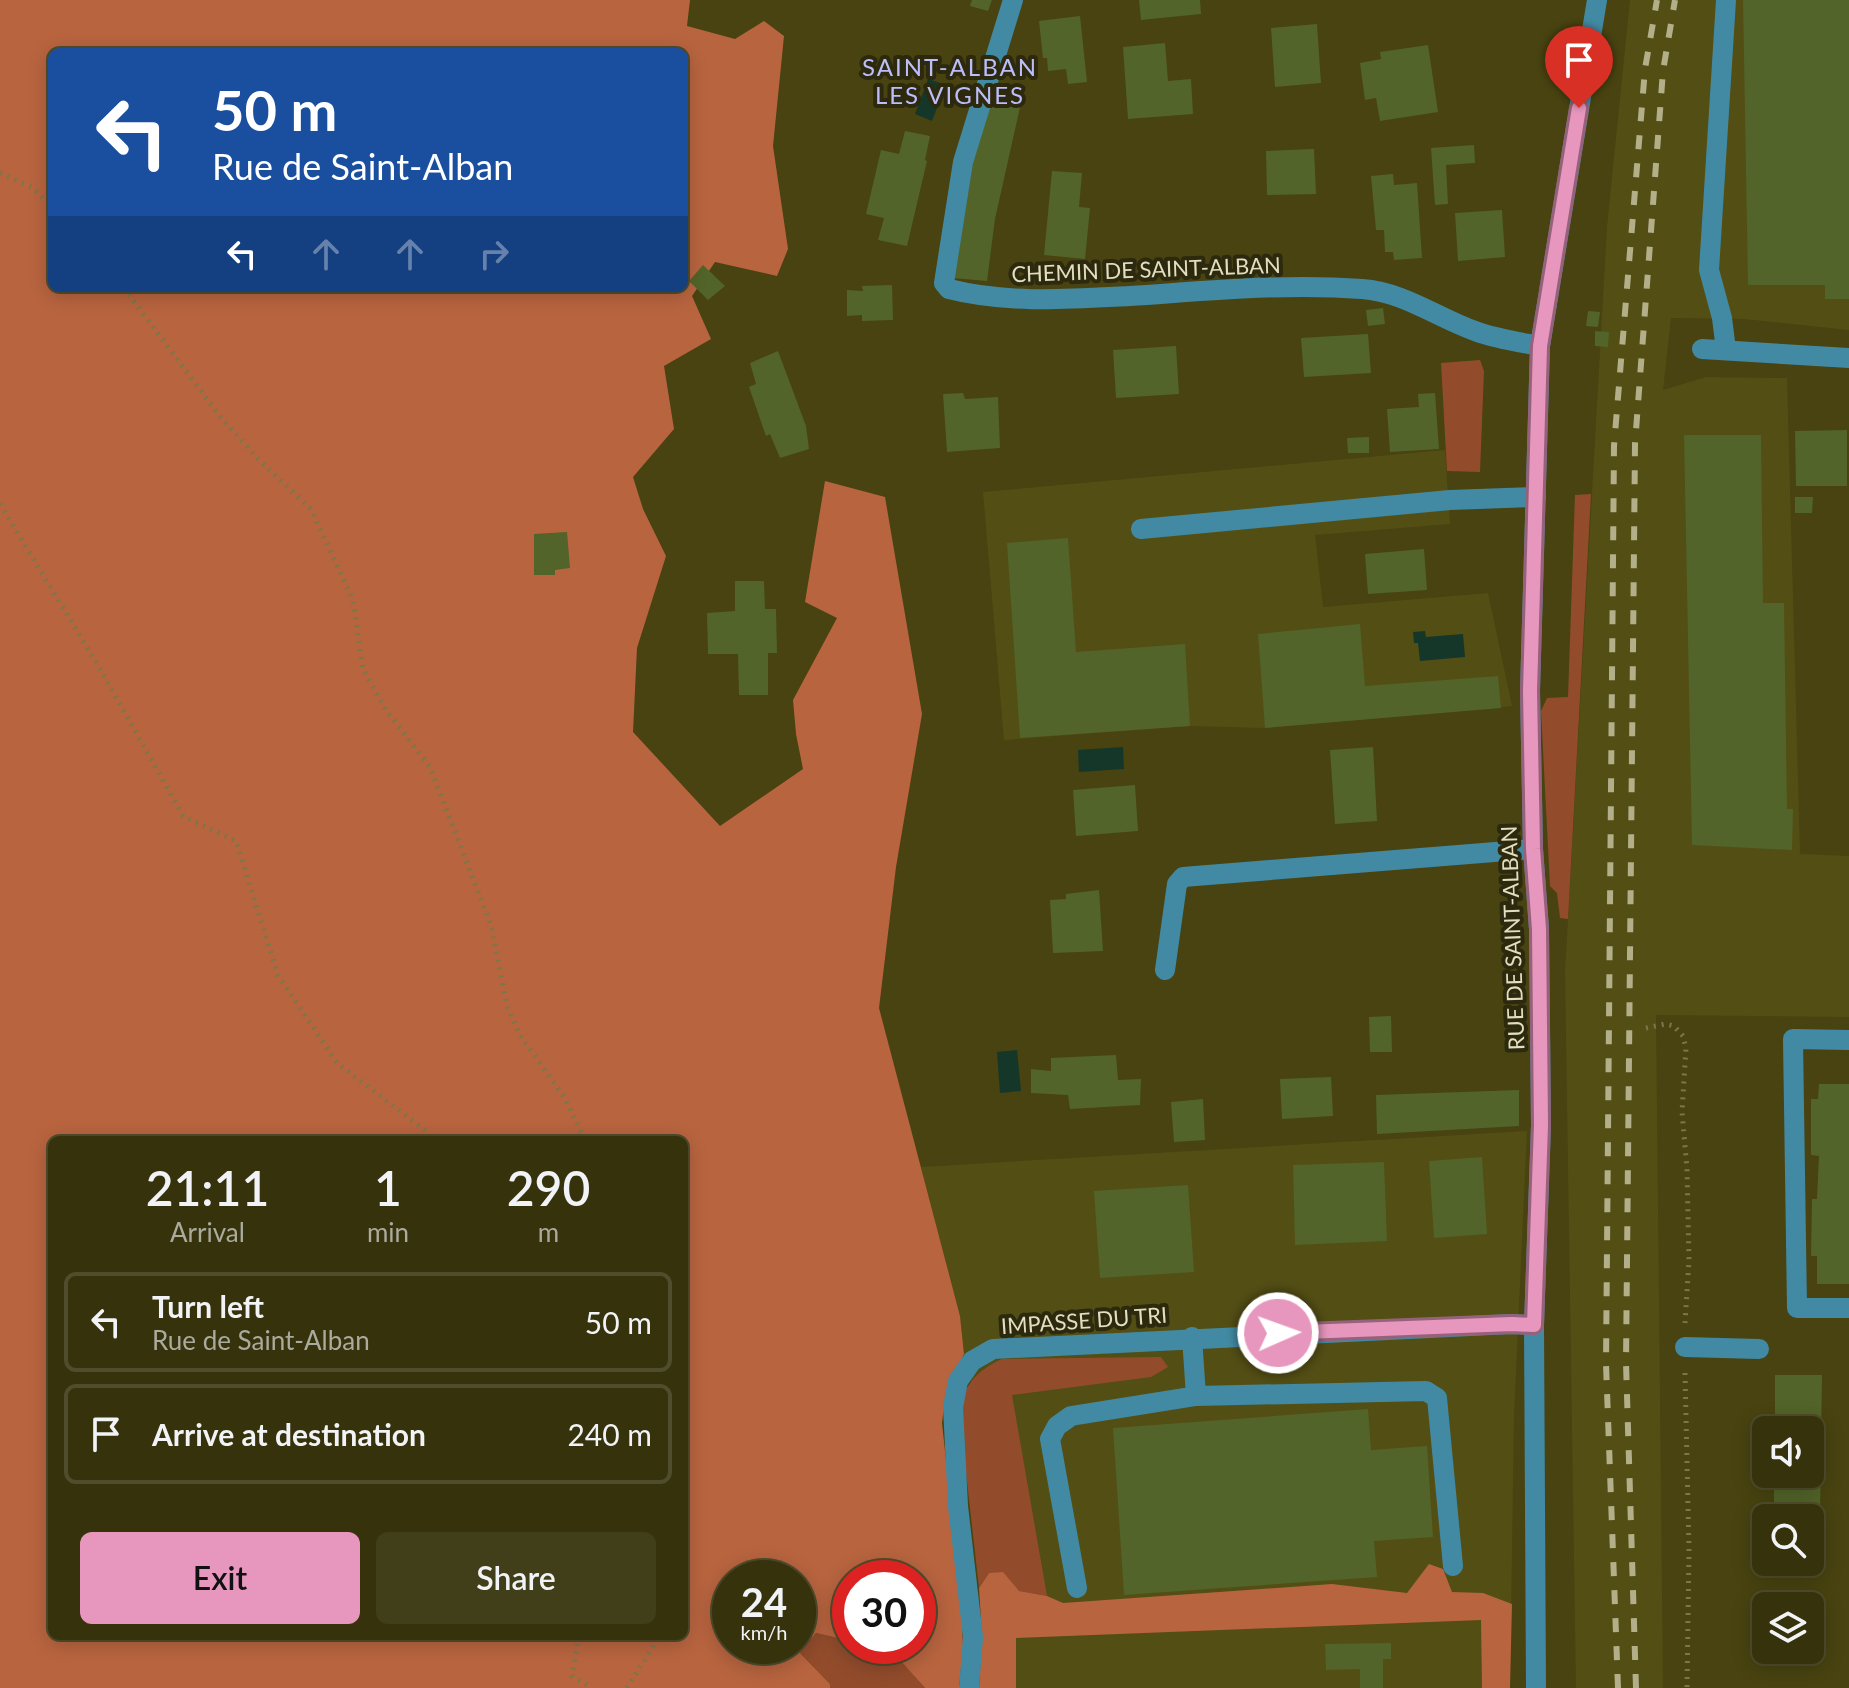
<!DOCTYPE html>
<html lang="en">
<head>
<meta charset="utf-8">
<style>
	:root { --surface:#36320c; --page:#413e1a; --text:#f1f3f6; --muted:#aaaa9d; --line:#504d2d; --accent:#e797bd }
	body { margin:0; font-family:Lato,sans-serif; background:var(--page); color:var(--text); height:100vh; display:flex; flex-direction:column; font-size:30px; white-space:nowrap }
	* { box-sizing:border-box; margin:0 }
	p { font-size:26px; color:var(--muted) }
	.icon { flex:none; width:44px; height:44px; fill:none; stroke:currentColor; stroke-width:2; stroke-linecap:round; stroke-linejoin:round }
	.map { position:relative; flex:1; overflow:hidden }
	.drawer { position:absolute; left:48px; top:1136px; width:640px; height:504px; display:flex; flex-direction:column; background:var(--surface); border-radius:12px; box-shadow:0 4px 20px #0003,0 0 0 2px var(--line) }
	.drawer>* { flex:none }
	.guide { position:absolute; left:48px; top:48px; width:640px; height:244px; border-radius:12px; box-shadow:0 4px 20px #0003,0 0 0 2px var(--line); background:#1a4fa0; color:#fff; overflow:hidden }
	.tools { position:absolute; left:1752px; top:1416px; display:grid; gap:16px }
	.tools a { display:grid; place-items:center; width:72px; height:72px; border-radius:12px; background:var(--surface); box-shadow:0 4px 20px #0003,0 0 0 2px var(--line); font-size:40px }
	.speed { position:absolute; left:712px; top:1560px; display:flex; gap:16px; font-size:40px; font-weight:700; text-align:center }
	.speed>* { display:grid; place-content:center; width:104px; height:104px; border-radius:50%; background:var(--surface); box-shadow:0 4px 20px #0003,0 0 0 2px var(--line); line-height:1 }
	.speed small { font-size:20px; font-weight:400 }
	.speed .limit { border:12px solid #d22; background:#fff; color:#111 }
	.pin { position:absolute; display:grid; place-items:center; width:68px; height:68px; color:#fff; margin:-82px -34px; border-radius:50% 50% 50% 0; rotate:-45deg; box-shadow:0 0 8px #0007 }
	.pin .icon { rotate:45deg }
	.me { position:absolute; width:88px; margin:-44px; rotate:88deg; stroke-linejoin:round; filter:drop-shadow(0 0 6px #0008) }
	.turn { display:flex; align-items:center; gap:28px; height:168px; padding:0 32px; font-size:36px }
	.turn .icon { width:104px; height:104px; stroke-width:2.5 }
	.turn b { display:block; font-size:56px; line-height:68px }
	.lanes { display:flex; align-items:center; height:76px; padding:0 32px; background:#0003; justify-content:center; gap:40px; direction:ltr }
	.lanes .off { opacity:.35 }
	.eta { display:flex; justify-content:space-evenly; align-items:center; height:136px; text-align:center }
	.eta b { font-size:48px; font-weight:600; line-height:56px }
	.cta { display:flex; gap:16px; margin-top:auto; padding:16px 32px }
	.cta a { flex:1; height:92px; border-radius:12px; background:var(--accent); color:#111; font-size:32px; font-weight:600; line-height:92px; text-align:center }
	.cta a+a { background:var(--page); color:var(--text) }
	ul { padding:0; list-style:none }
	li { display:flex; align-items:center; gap:24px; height:100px; margin:0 16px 12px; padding:0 16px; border:4px solid var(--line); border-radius:12px }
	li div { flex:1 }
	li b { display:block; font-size:30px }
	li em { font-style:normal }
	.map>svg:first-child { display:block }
	.built { fill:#534e14 }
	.green { fill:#924c2c }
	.forest { fill:#b8643f; fill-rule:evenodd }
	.water { fill:#153729 }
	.building { fill:#526429 }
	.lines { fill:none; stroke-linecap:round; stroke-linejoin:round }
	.path { stroke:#7b774a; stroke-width:5; stroke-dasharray:2 6; stroke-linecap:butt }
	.minor { stroke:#428aa3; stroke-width:20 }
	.rail { stroke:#b2af89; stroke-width:6; stroke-dasharray:14 14; stroke-linecap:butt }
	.route-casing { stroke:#96627b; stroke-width:20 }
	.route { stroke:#e797bd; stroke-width:14 }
	.labels { text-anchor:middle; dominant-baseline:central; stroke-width:8; stroke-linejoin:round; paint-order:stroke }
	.street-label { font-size:22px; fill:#e1dfbf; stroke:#2c290e }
	.neighbourhood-label { font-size:24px; letter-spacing:2px; fill:#bdbef8; stroke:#2c290e }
</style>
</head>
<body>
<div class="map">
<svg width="1849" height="1688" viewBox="0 0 1849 1688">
	<rect width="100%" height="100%" fill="#484310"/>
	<g class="built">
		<polygon points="1630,0 1849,0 1849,330 1744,319 1671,318 1663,390 1706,377 1787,378 1800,854 1849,856 1849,1017 1656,1015 1663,1688 1576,1688 1565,972 1607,227"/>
		<polygon points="1445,450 1450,524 1315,535 1323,607 1488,593 1512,706 1265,728 1190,726 1004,740 983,492"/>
		<polygon points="1527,1131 1514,1415 1510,1688 1001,1688 989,1451 964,1354 960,1316 921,1167"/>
	</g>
	<g class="green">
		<polygon points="1480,360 1484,371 1480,472 1447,471 1441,363"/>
		<polygon points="1591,494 1568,919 1560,918 1557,893 1550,886 1541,711 1547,698 1568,697 1575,495"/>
		<path d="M1161 1357 1168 1367 1151 1377 1012 1395 1047 1596 1019 1591 989 1573 979 1588 959 1411C964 1384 978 1370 1002 1359Z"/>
		<path d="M816 1633 850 1641V1646C895 1646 897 1656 925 1688H830V1684L800 1653Z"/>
	</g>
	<g class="forest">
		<path d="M0 0H690L687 26 735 39 764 21 784 36 773 146 788 249 777 276 715 262 692 296 711 339 664 366 674 429 633 477 643 509 666 556 637 648 633 732 720 826 803 769 796 734 793 700 837 618 805 602 825 481 885 497 922 714 896 867 879 1008 960 1316 964 1354 946 1392 942 1423 961 1600 963 1647 959 1688H925L893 1652 870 1646H918V1578H850V1641L816 1633 800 1653 830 1684V1688H0ZM52 52H684V288H52ZM52 1140H684V1636H52ZM730 1578H798V1646H730Z"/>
		<polygon points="1429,1564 1443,1569 1452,1592 1483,1593 1512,1604 1510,1688 1482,1688 1481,1620 1016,1638 1016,1688 979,1688 982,1636 979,1588 989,1573 1003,1572 1019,1591 1047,1596 1063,1603 1332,1584 1407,1593"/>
	</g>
	<g class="water">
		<polygon points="928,79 946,85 932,121 915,114"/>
		<polygon points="1425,631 1426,637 1463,634 1465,657 1420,661 1418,643 1414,643 1413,632"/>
		<polygon points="1123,747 1124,769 1079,772 1078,750"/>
		<polygon points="1017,1050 1021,1091 1000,1093 997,1052"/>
	</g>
	<g class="building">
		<polygon points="972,0 992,0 988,11 970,6"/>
		<polygon points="1139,0 1200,0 1201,14 1141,20"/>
		<polygon points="1743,0 1849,0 1849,299 1825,299 1825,285 1748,285"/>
		<polygon points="1080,16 1087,82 1068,84 1066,69 1048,71 1047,58 1043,58 1039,21"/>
		<polygon points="1317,24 1321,83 1275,87 1271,28"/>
		<polygon points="1165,43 1168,81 1191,79 1193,114 1128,119 1123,47"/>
		<polygon points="1428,45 1438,112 1380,121 1376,98 1365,100 1360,63 1381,59 1380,52"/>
		<polygon points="995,88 1023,94 995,219 987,281 952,278 968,169"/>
		<polygon points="905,131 930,136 925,160 927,161 907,246 878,240 884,218 866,214 881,150 899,154"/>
		<polygon points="1474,145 1475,163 1446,165 1448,204 1435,205 1431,148"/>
		<polygon points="1314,149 1316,194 1267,195 1266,151"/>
		<polygon points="1052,171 1082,173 1079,207 1090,208 1085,259 1044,255"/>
		<polygon points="1393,174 1394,185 1417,183 1422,258 1394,260 1393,252 1385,252 1384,230 1376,230 1371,176"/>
		<polygon points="1502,210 1505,257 1458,261 1455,213"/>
		<polygon points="703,265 725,286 708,300 689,281"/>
		<polygon points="892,285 893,320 862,321 862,315 847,316 847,290 863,291 862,286"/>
		<polygon points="1383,308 1385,324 1368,326 1366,310"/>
		<polygon points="1588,311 1600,312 1598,327 1586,326"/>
		<polygon points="1595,331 1609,332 1608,347 1595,346"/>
		<polygon points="1368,334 1371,373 1304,377 1301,338"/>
		<polygon points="1176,346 1179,394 1116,398 1113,350"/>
		<polygon points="778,351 806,426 809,449 780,458 770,434 766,436 749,387 756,384 750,363"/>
		<polygon points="963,393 965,399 998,397 1000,448 947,452 943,394"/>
		<polygon points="1435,393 1439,449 1390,452 1387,409 1419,407 1418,394"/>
		<polygon points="1847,430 1847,486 1796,486 1795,431"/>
		<polygon points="1684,435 1761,435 1763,603 1784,603 1787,809 1793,809 1792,850 1692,845"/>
		<polygon points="1369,437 1369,453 1348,453 1347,438"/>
		<polygon points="1795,497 1813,497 1812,513 1795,513"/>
		<polygon points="567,532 570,568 555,570 555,575 534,575 534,534"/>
		<polygon points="1068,538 1076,652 1185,644 1190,726 1020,738 1007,543"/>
		<polygon points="1424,549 1427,590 1368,594 1365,554"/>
		<polygon points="735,581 764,581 765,609 776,609 777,653 768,653 768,695 739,695 738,654 708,654 707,613 735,611"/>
		<polygon points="1360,624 1365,686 1498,676 1501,708 1265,728 1258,634"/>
		<polygon points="1373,747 1377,821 1335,824 1330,750"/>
		<polygon points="1135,785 1138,831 1076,836 1073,790"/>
		<polygon points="1099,890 1103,951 1053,953 1050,900 1066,899 1066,894"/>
		<polygon points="1391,1016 1392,1052 1370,1052 1369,1017"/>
		<polygon points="1116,1055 1118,1080 1141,1079 1140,1105 1070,1109 1068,1095 1031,1093 1031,1069 1051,1071 1051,1058"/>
		<polygon points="1331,1077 1333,1116 1282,1119 1280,1079"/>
		<polygon points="1819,1084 1849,1084 1849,1284 1817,1284 1817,1256 1811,1256 1812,1199 1817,1199 1819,1156 1811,1155 1811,1099 1818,1099"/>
		<polygon points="1519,1090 1519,1126 1377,1134 1376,1095"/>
		<polygon points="1203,1099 1205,1140 1174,1142 1171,1102"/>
		<polygon points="1482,1157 1487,1234 1434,1238 1429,1161"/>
		<polygon points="1384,1162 1387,1241 1295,1245 1293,1165"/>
		<polygon points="1188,1185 1194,1272 1100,1278 1094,1191"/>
		<polygon points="1775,1375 1822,1375 1820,1517 1774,1516 1774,1474 1810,1474 1810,1430 1775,1430"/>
		<polygon points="1368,1409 1371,1450 1427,1446 1433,1537 1374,1541 1377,1577 1124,1595 1113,1428"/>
		<polygon points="1391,1643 1391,1659 1383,1659 1383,1688 1360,1688 1360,1669 1326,1670 1325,1644"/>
	</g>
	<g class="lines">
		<g class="path">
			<polyline points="0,173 31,187 52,206"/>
			<polyline points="124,288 222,419 260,461 311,509 353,600 363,669 386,710 430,767 491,925 507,1006 520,1035 564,1097 585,1140"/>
			<polyline points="0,504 103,674 183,816 236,841 278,975 337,1063 430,1134 432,1140"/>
			<polyline points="1646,1028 1665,1024 1674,1026 1683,1036 1686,1048 1682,1112 1687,1169 1689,1261 1685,1323"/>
			<polyline points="1685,1373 1689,1550 1687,1688"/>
			<polyline points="579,1636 572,1676 592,1688"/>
			<polyline points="627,1688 660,1636"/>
		</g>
		<g class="minor">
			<path d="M1013 0 963 162 944 283 949 289C1008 304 1070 299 1130 296 1207 291 1285 283 1362 289 1404 292 1436 317 1475 331 1496 339 1519 342 1540 346"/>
			<polyline points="1702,349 1849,358"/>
			<polyline points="1726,350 1722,318 1709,270 1726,0"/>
			<polyline points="1141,529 1450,500 1536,497"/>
			<polyline points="1165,970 1177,884 1183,877 1533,849"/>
			<polyline points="1849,1040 1793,1039 1797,1308 1849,1308"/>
			<polyline points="1192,1337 1196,1396"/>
			<polyline points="1685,1347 1759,1349"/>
			<polyline points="1077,1588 1050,1439 1057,1426 1071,1416 1196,1396 1426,1391 1437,1398 1453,1566"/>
			<polyline points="969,1688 973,1637 958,1506 953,1407 958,1381 972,1361 993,1349 1512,1324 1534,1325"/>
			<polyline points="1536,1688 1534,1325 1541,1125 1539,929 1533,849 1530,691 1540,346 1597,0"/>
		</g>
		<g class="rail">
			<polyline points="1618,1688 1606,1364 1614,446 1645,69 1657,0"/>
			<polyline points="1636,1688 1626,1363 1635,444 1663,71 1675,0"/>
		</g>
	</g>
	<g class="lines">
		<g class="route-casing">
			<polyline id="route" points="1278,1333 1512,1324 1534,1325 1541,1125 1539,929 1533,849 1530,691 1540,346 1579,108"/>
		</g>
		<use href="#route" class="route"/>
	</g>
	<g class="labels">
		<g class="street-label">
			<text transform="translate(1146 269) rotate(-2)">CHEMIN DE SAINT-ALBAN</text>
			<text transform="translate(1512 938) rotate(-92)">RUE DE SAINT-ALBAN</text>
			<text transform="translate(1084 1320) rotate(-4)">IMPASSE DU TRI</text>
		</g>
		<g class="neighbourhood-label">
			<text x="950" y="66">SAINT-ALBAN<tspan x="950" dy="28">LES VIGNES</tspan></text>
		</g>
	</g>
</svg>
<div class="tools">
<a><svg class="icon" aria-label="sound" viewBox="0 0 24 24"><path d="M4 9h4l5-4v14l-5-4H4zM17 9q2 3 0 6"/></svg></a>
<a><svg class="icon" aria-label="search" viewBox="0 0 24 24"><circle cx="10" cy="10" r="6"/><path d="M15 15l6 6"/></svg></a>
<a><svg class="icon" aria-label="layers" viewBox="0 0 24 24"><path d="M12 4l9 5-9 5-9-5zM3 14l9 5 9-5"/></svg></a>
</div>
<div class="speed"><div>24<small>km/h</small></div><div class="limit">30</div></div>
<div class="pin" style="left:1579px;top:108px;background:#d93025"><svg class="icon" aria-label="arrive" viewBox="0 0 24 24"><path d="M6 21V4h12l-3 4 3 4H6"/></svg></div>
<svg class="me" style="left:1278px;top:1333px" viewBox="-20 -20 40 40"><circle r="17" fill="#e797bd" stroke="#fff" stroke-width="3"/><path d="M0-11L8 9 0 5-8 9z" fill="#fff"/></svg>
<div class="guide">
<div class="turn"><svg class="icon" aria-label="left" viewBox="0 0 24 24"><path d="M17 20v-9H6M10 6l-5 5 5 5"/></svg><div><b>50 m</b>Rue de Saint-Alban</div></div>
<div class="lanes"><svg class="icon" aria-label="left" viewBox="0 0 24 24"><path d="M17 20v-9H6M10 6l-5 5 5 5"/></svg><svg class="icon off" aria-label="ahead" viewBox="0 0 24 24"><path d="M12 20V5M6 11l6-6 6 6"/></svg><svg class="icon off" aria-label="ahead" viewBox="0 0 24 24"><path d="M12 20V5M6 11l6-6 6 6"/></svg><svg class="icon off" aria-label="right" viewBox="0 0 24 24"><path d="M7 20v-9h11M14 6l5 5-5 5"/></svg></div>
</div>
<section class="drawer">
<div class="eta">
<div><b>21:11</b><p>Arrival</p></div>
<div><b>1</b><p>min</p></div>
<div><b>290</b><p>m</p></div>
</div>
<ul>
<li><svg class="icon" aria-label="left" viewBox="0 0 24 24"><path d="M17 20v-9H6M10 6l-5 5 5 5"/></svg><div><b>Turn left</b><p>Rue de Saint-Alban</p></div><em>50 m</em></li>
<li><svg class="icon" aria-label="arrive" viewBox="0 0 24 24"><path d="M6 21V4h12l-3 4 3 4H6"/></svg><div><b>Arrive at destination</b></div><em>240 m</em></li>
</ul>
<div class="cta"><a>Exit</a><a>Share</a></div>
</section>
</div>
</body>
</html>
